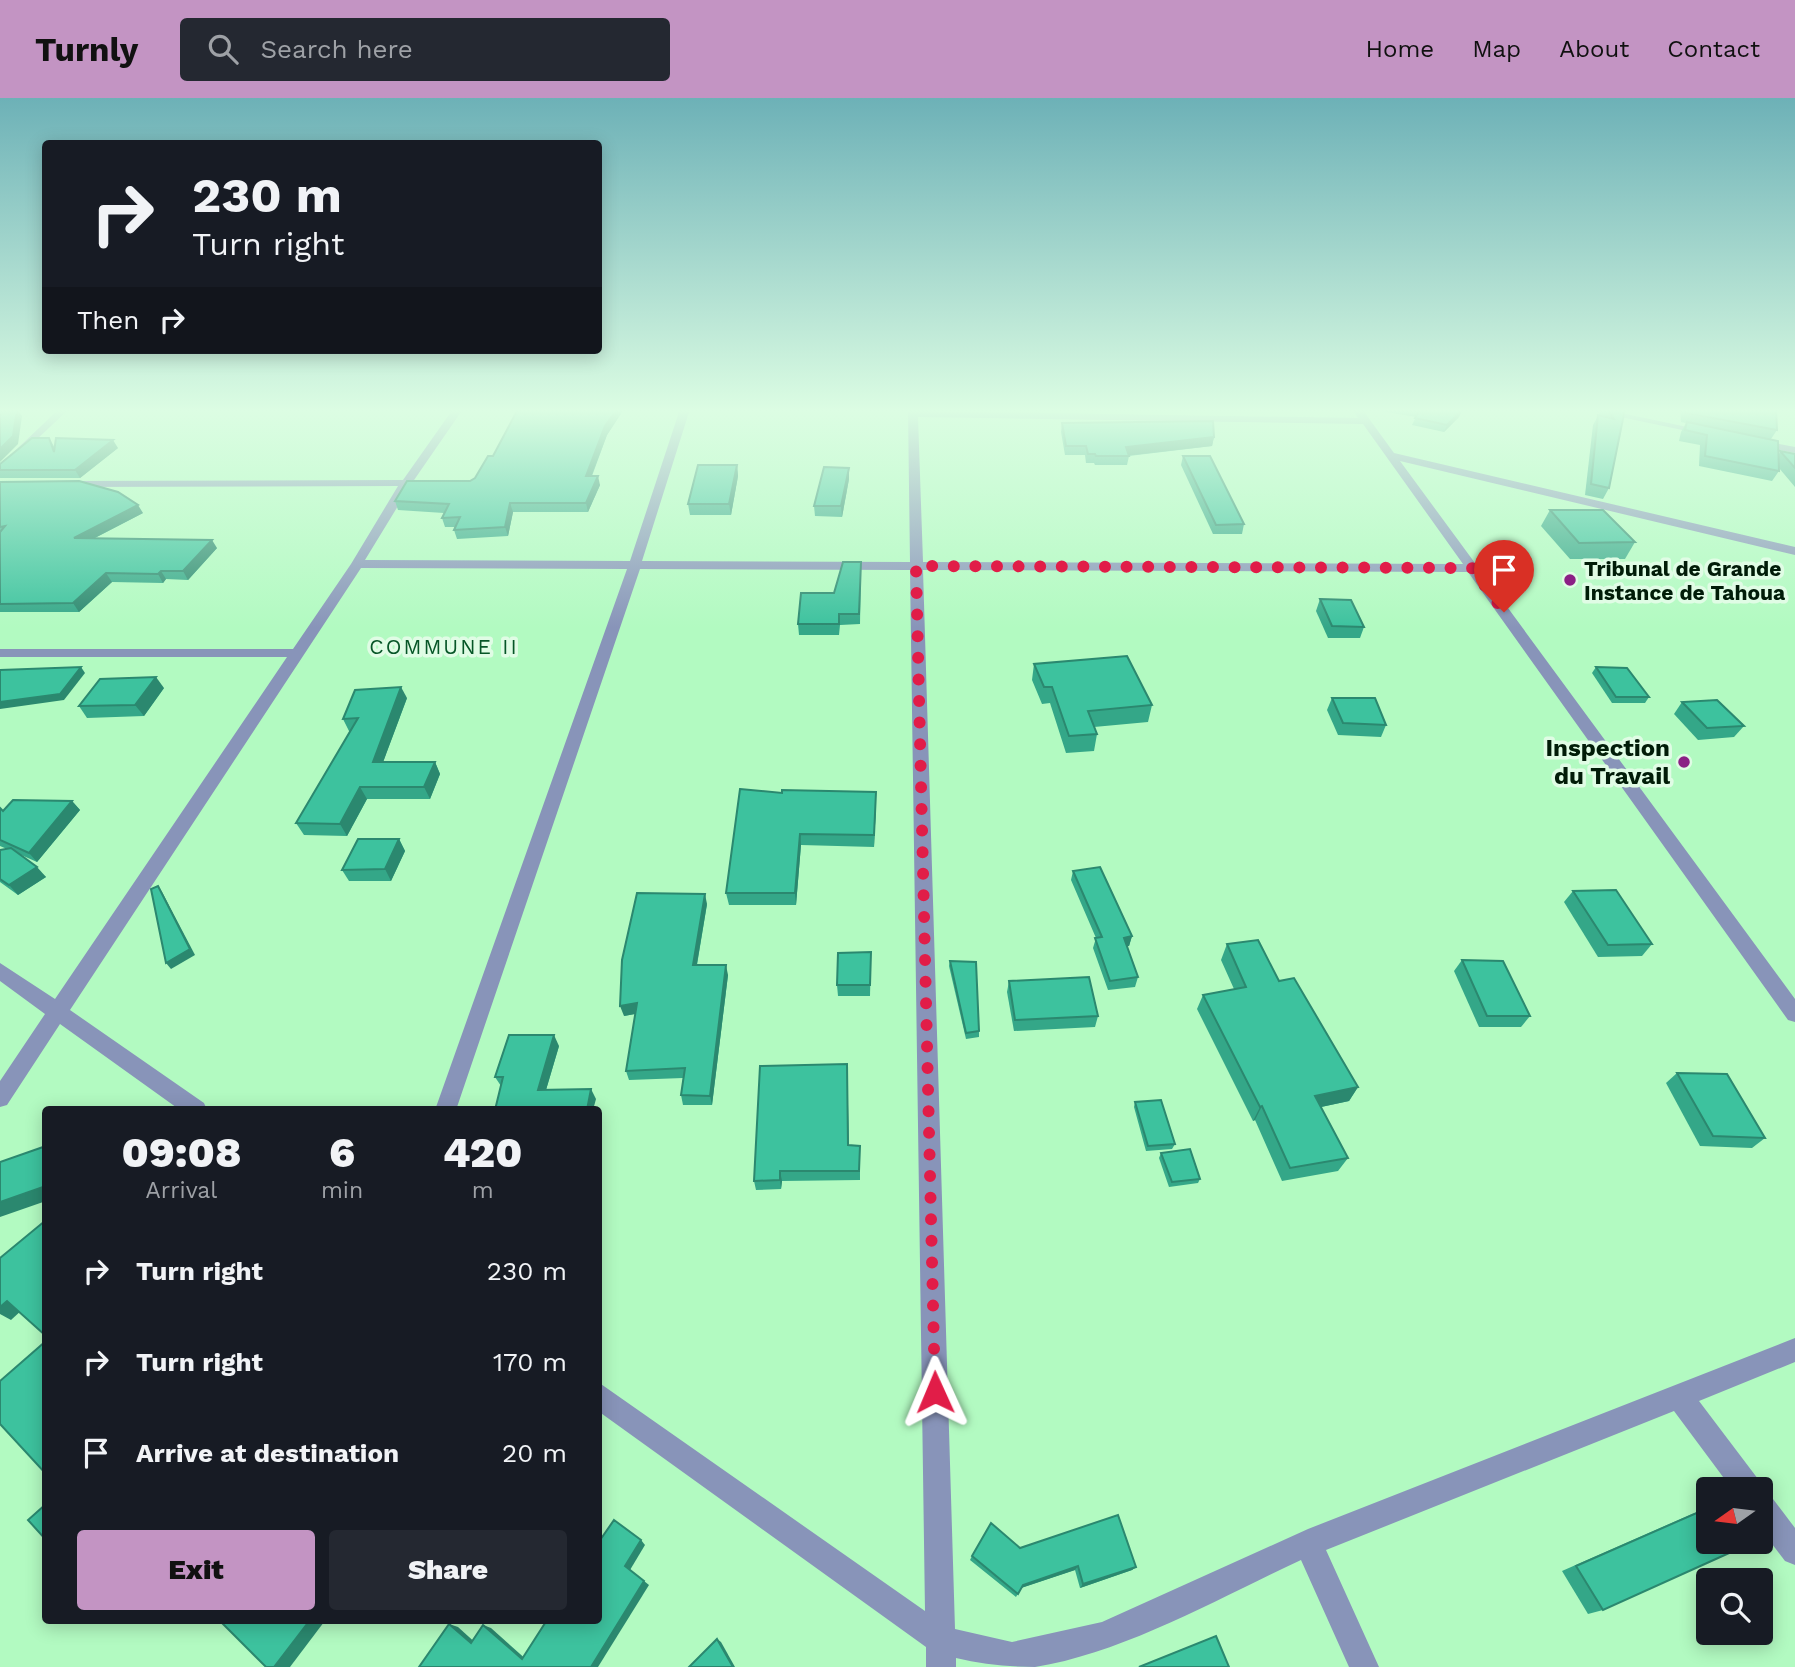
<!DOCTYPE html>
<html lang="en">
<head>
<meta charset="utf-8">
<style>
	:root { --surface:#171b24; --page:#242831; --text:#f1f3f6; --muted:#9ea1a6; --accent:#c394c3 }
	body { margin:0; font-family:"Work Sans",sans-serif; background:var(--page); color:var(--text); height:100vh; display:flex; flex-direction:column; font-size:26px; white-space:nowrap }
	* { box-sizing:border-box; margin:0 }
	p { font-size:23px; color:var(--muted) }
	.icon { flex:none; width:38px; height:38px; fill:none; stroke:currentColor; stroke-width:2; stroke-linecap:round; stroke-linejoin:round }
	.map { position:relative; flex:1; overflow:hidden }
	.side { position:absolute; left:42px; top:1008px; width:560px; height:518px; display:flex; flex-direction:column; background:var(--surface); border-radius:7px; box-shadow:0 4px 18px #0003 }
	.side>* { flex:none }
	.hud { position:absolute; left:42px; top:42px; width:560px; height:214px; border-radius:7px; box-shadow:0 4px 18px #0003; background:#171b24; color:var(--text); overflow:hidden }
	.needle { width:46px; rotate:256deg }
	.fabs { position:absolute; left:1696px; top:1379px; display:grid; gap:14px }
	.fabs a { display:grid; place-items:center; width:77px; height:77px; border-radius:7px; background:var(--surface); box-shadow:0 4px 18px #0003; font-size:35px }
	.pin { position:absolute; display:grid; place-items:center; width:60px; height:60px; color:#fff; margin:-72px -30px; border-radius:50% 50% 50% 0; rotate:-45deg; box-shadow:0 0 7px #0007 }
	.pin .icon { rotate:45deg }
	.me { position:absolute; width:77px; margin:-38px; rotate:359deg; stroke-linejoin:round; filter:drop-shadow(0 0 5px #0008) }
	.turn { display:flex; align-items:center; gap:24px; height:147px; padding:0 35px; font-size:32px }
	.turn .icon { width:91px; height:91px; stroke-width:2.5 }
	.turn b { display:block; font-size:49px; line-height:60px }
	.then { display:flex; align-items:center; height:66px; padding:0 35px; background:#0003; gap:14px; font-size:26px }
	.eta { display:flex; justify-content:space-evenly; align-items:center; height:119px; text-align:center }
	.eta b { font-size:42px; font-weight:800; line-height:49px }
	.primary-button { display:flex; gap:14px; margin-top:auto; padding:14px 35px }
	.primary-button a { flex:1; height:80px; border-radius:7px; background:var(--accent); color:#111; font-size:28px; font-weight:800; line-height:80px; text-align:center }
	.primary-button a+a { background:var(--page); color:var(--text) }
	ul { padding:0; list-style:none }
	li { display:flex; align-items:center; gap:21px; height:91px; padding:0 35px }
	li div { flex:1 }
	li b { display:block; font-size:26px }
	li em { font-style:normal }
	header { display:flex; align-items:center; gap:42px; box-sizing:border-box; height:98px; padding:0 35px; background:var(--accent); color:#111 }
	header strong { font-size:33px }
	nav { display:flex; gap:38px; margin-inline-start:auto; font-size:24px }
	.search { width:490px; height:63px; background:var(--page); display:flex; align-items:center; gap:18px; box-sizing:border-box; padding:0 24px; border-radius:7px; color:var(--muted); font-size:26px }
	.map>svg:first-child { display:block }
	.lines { fill:none; stroke-linecap:round; stroke-linejoin:round }
	.minor { fill:#8894b9; fill-rule:evenodd }
	.wall { fill:#34a788 }
	.shaded-wall { fill:#2b886f }
	.building { fill:#3dc29e; stroke:#2b886f; stroke-width:2 }
	.route { stroke:#e11d48; stroke-width:12; stroke-dasharray:0 21.6 }
	.poi-dot { fill:#8b2085; stroke:#e0fce5; stroke-width:2.5 }
	.labels { text-anchor:middle; dominant-baseline:central; stroke-width:7; stroke-linejoin:round; paint-order:stroke }
	.far-poi-label { font-size:21px; font-weight:bold; fill:#011c08; stroke:#e0fce5; text-anchor:start }
	.far-neighbourhood-label { font-size:21px; letter-spacing:2px; fill:#065627; stroke:#e0fce5 }
	.poi-label { font-size:24px; font-weight:bold; fill:#011c08; stroke:#e0fce5; text-anchor:end }
</style>
</head>
<body>
<header>
<strong>Turnly</strong>
<div class="search"><svg class="icon" aria-label="search" viewBox="0 0 24 24"><circle cx="10" cy="10" r="6"/><path d="M15 15l6 6"/></svg>Search here</div>
<nav><a>Home</a><a>Map</a><a>About</a><a>Contact</a></nav>
</header>
<div class="map">
<svg width="1795" height="1569" viewBox="0 0 1795 1569">
	<rect width="100%" height="100%" fill="#b2fac1"/>
	<g class="lines">
		<g class="minor">
			<polygon points="59,311 69,311 0,376 0,367"/>
			<path d="M453 311H463L412 385 365 462 630 463 680 311H690L642 463 910 464 908 311H918V313L1358 320 1352 311H1362L1394 355 1795 449V457L1400 363 1795 901V924L1788 922 1468 474 923 472 955 1531 1012 1544 1102 1524 1308 1431 1795 1240V1264L1699 1303 1758 1381 1761 1391 1760 1393V1391H1732L1674 1313 1326 1452 1379 1569H1349L1301 1462C1219 1500 1124 1555 1035 1569 1008 1569 981 1566 956 1560V1569H926V1549L598 1313V1284L925 1513 910 472 640 471 456 1012H435L627 471 361 470 70 912 204 1005 207 1012H180L60 926 7 1007 0 1009V983L45 916 0 883V865L55 901 287 559H0V551H293L351 466 398 388 66 389 60 386 66 383 403 382ZM918 319 1363 326 1463 466 923 464Z"/>
			<polygon points="1583,311 1602,311 1711,334 1706,337"/>
			<polygon points="1757,342 1795,349 1795,355 1753,347 1753,343"/>
			<polygon points="1760,1394 1770,1397 1795,1430 1795,1467 1785,1463 1760,1430"/>
		</g>
	</g>
	<g class="wall">
		<polygon points="518,311 624,311 607,337 592,378 600,387 588,414 513,414 508,438 457,441 454,432 456,429 445,429 442,420 444,415 398,412 395,403 470,383 475,380 493,358"/>
		<polygon points="1369,311 1462,311 1459,319 1444,334 1412,327 1416,319"/>
		<polygon points="1602,311 1625,311 1609,390 1603,401 1585,397 1593,327"/>
		<polygon points="1680,311 1776,311 1777,332 1771,341 1779,356 1780,353 1795,356 1795,389 1779,370 1779,373 1772,383 1699,368 1700,347 1679,343 1681,334 1686,325 1681,324"/>
		<polygon points="1062,325 1214,339 1212,348 1129,358 1127,367 1095,367 1094,365 1086,365 1085,357 1065,357 1061,334"/>
		<polygon points="49,340 55,350 118,350 80,380 0,380 0,366"/>
		<polygon points="1183,358 1244,426 1242,436 1213,436 1181,367"/>
		<polygon points="737,367 738,378 731,417 690,417 688,406"/>
		<polygon points="849,370 849,381 842,419 815,418 814,408"/>
		<polygon points="0,384 143,415 95,440 217,450 188,482 166,481 163,485 112,484 79,514 0,514"/>
		<polygon points="1550,412 1635,444 1625,461 1570,461 1541,428"/>
		<polygon points="861,464 860,526 840,527 839,537 799,537 798,526 834,495"/>
		<polygon points="1320,501 1364,529 1360,540 1328,540 1316,513"/>
		<polygon points="1034,566 1152,607 1148,624 1094,629 1097,636 1094,653 1066,655 1050,605 1042,606 1032,582"/>
		<polygon points="1596,569 1649,599 1645,605 1612,605 1592,575"/>
		<polygon points="164,590 144,618 87,620 79,608"/>
		<polygon points="407,600 383,664 435,664 440,676 430,701 367,701 347,738 304,737 296,725 351,633 349,633 343,621"/>
		<polygon points="1332,600 1386,627 1381,639 1338,637 1327,612"/>
		<polygon points="1682,604 1744,628 1734,639 1698,642 1674,616"/>
		<polygon points="782,695 876,706 874,749 801,747 796,807 729,807 726,795"/>
		<polygon points="72,703 80,712 37,764 19,756 46,779 18,797 0,784 0,752 7,751 0,748 0,710 3,713"/>
		<polygon points="399,741 405,753 391,783 349,783 342,772"/>
		<polygon points="1073,773 1132,838 1129,848 1127,848 1138,879 1135,889 1108,892 1093,850 1096,840 1071,782"/>
		<polygon points="1573,793 1652,846 1642,858 1598,859 1564,804"/>
		<polygon points="707,806 697,867 728,877 712,1007 683,1007 681,997 683,980 629,982 626,973 635,916 624,918"/>
		<polygon points="1227,846 1279,883 1358,989 1349,1003 1321,1009 1348,1060 1338,1073 1282,1083 1255,1022 1253,1023 1197,911 1203,897 1234,891 1221,862"/>
		<polygon points="871,854 870,898 838,898 837,887"/>
		<polygon points="1462,862 1530,918 1521,929 1479,929 1454,873"/>
		<polygon points="950,863 979,933 979,939 966,941 949,868"/>
		<polygon points="1009,883 1098,918 1095,929 1014,933 1007,894"/>
		<polygon points="559,948 546,992 596,1001 501,988 495,979"/>
		<polygon points="847,966 849,1047 860,1048 860,1082 782,1083 781,1091 756,1092 754,1083"/>
		<polygon points="1677,975 1765,1040 1752,1050 1700,1048 1666,985"/>
		<polygon points="1135,1004 1175,1046 1172,1051 1146,1053 1134,1009"/>
		<polygon points="1161,1055 1200,1081 1198,1085 1169,1089 1159,1060"/>
		<polygon points="1708,1410 1603,1512 1588,1516 1562,1473 1692,1416"/>
		<polygon points="1020,1450 1136,1469 1132,1472 1080,1490 1075,1472 1021,1490 1016,1499 970,1462 972,1458"/>
	</g>
	<g class="shaded-wall">
		<polygon points="17,311 22,318 18,346 0,364 0,351"/>
		<polygon points="617,311 624,311 607,337 588,387 586,378 605,328"/>
		<polygon points="1462,312 1459,319 1444,334 1447,327"/>
		<polygon points="1214,339 1212,348 1124,358 1126,349"/>
		<polygon points="113,342 118,350 80,380 75,372"/>
		<polygon points="737,367 738,378 731,417 729,406"/>
		<polygon points="849,370 849,381 842,419 841,408"/>
		<polygon points="598,378 600,387 588,414 586,405"/>
		<polygon points="510,405 513,414 508,438 505,429"/>
		<polygon points="138,407 143,415 79,448 74,440"/>
		<polygon points="212,442 217,450 188,482 183,473"/>
		<polygon points="161,473 166,481 163,485 158,476"/>
		<polygon points="106,475 112,484 79,514 73,505"/>
		<polygon points="81,569 85,575 64,602 0,611 0,604"/>
		<polygon points="156,579 164,590 144,618 135,607"/>
		<polygon points="401,589 407,600 379,675 373,664"/>
		<polygon points="435,664 440,676 430,701 424,689"/>
		<polygon points="360,689 367,701 347,738 340,726"/>
		<polygon points="876,694 876,706 874,749 874,737"/>
		<polygon points="72,703 80,712 37,764 29,755"/>
		<polygon points="800,736 801,747 796,807 795,795"/>
		<polygon points="399,741 405,753 391,783 385,771"/>
		<polygon points="37,769 46,779 18,797 9,787"/>
		<polygon points="158,788 162,794 195,857 171,871 166,865"/>
		<polygon points="705,796 707,806 695,877 693,867"/>
		<polygon points="1132,838 1129,848 1121,849 1124,840"/>
		<polygon points="726,867 728,877 712,1007 710,998"/>
		<polygon points="637,905 640,915 624,918 620,908"/>
		<polygon points="554,937 559,948 543,1002 538,992"/>
		<polygon points="1358,989 1349,1003 1307,1012 1315,998"/>
		<polygon points="591,991 596,1001 593,1012 587,1012"/>
		<polygon points="1262,1008 1255,1022 1253,1023 1260,1009"/>
		<polygon points="780,1073 782,1083 781,1091 780,1082"/>
		<polygon points="46,1088 46,1103 0,1119 0,1104"/>
		<polygon points="7,1203 23,1211 11,1222 0,1216 0,1209"/>
		<polygon points="641,1442 645,1447 630,1472 625,1468"/>
		<polygon points="1078,1468 1075,1472 1021,1490 1023,1487"/>
		<polygon points="1136,1469 1132,1472 1080,1490 1083,1486"/>
		<polygon points="644,1483 649,1487 598,1569 591,1569"/>
		<polygon points="310,1522 322,1522 324,1524 290,1569 274,1569"/>
		<polygon points="449,1526 458,1529 479,1548 471,1545"/>
		<polygon points="483,1527 491,1530 529,1564 522,1561"/>
		<polygon points="717,1541 721,1544 735,1569 733,1569"/>
	</g>
	<g class="building">
		<polygon points="17,311 13,338 0,351 0,314"/>
		<polygon points="518,311 617,311 605,328 586,378 598,378 586,405 510,405 505,429 454,432 460,419 442,420 449,406 395,403 407,383 470,383 475,380 488,358 493,358"/>
		<polygon points="1412,311 1462,311 1462,312 1447,327 1415,320 1420,312"/>
		<polygon points="1607,311 1625,311 1609,390 1591,386 1598,317 1614,321"/>
		<polygon points="1686,311 1776,311 1777,332 1686,315"/>
		<polygon points="1213,323 1214,339 1126,349 1129,358 1096,358 1095,356 1088,356 1086,348 1066,348 1062,325"/>
		<polygon points="1687,324 1778,343 1779,373 1705,358 1707,337 1685,332"/>
		<polygon points="32,340 49,340 54,354 56,340 113,342 75,372 0,372 0,366"/>
		<polygon points="1780,353 1795,356 1795,370"/>
		<polygon points="1183,358 1210,358 1244,426 1216,427"/>
		<polygon points="698,367 737,367 729,406 688,406"/>
		<polygon points="824,369 849,370 841,408 814,408"/>
		<polygon points="79,383 118,394 138,407 74,440 212,442 183,473 161,473 158,476 106,475 73,505 0,506 0,434 5,428 0,429 0,384"/>
		<polygon points="1550,412 1603,412 1635,444 1579,445"/>
		<polygon points="843,464 861,464 859,516 839,516 839,526 798,526 801,495 834,495"/>
		<polygon points="1320,501 1351,502 1364,529 1332,528"/>
		<polygon points="1127,558 1152,607 1088,613 1097,636 1069,638 1052,589 1044,589 1034,566"/>
		<polygon points="81,569 60,596 0,604 0,572"/>
		<polygon points="1596,569 1627,570 1649,599 1616,599"/>
		<polygon points="156,579 135,607 79,608 100,581"/>
		<polygon points="401,589 373,664 435,664 424,689 360,689 340,726 296,725 358,620 343,621 355,592"/>
		<polygon points="1332,600 1375,600 1386,627 1343,625"/>
		<polygon points="1717,602 1744,628 1707,630 1682,604"/>
		<polygon points="740,691 782,695 782,692 876,694 874,737 800,736 795,795 726,795"/>
		<polygon points="13,702 72,703 29,755 0,742 0,710 3,713"/>
		<polygon points="358,741 399,741 385,771 342,772"/>
		<polygon points="11,750 37,769 9,787 0,781 0,752"/>
		<polygon points="1100,769 1132,838 1124,840 1138,879 1110,883 1095,840 1102,839 1073,773"/>
		<polygon points="158,788 190,851 166,865 151,791"/>
		<polygon points="1616,792 1652,846 1608,847 1573,793"/>
		<polygon points="637,795 705,796 693,867 726,867 710,998 681,997 685,970 626,973 637,905 620,908 622,862"/>
		<polygon points="1258,842 1279,883 1294,880 1358,989 1315,998 1348,1060 1290,1070 1262,1008 1260,1009 1203,897 1246,889 1227,846"/>
		<polygon points="871,854 870,887 837,887 838,855"/>
		<polygon points="1462,862 1503,863 1530,918 1487,918"/>
		<polygon points="950,863 976,864 979,933 966,935"/>
		<polygon points="1089,879 1098,918 1015,922 1009,883"/>
		<polygon points="509,937 554,937 538,992 591,991 587,1012 495,1012 503,979 495,979"/>
		<polygon points="847,966 848,1047 860,1048 859,1073 780,1073 780,1082 754,1083 760,968"/>
		<polygon points="1677,975 1727,976 1765,1040 1713,1038"/>
		<polygon points="1161,1002 1175,1046 1148,1048 1135,1004"/>
		<polygon points="46,1048 46,1088 0,1104 0,1064"/>
		<polygon points="1190,1051 1200,1081 1172,1084 1161,1055"/>
		<polygon points="46,1122 46,1238 7,1203 0,1209 0,1160"/>
		<polygon points="46,1243 46,1376 0,1326 0,1283"/>
		<polygon points="46,1406 46,1442 28,1422"/>
		<polygon points="1708,1410 1708,1444 1733,1444 1738,1451 1603,1512 1576,1468"/>
		<polygon points="1118,1417 1136,1469 1083,1486 1078,1468 1023,1487 1018,1496 972,1458 991,1425 1020,1450"/>
		<polygon points="614,1422 641,1442 625,1468 644,1483 591,1569 419,1569 449,1526 471,1545 483,1527 522,1561 547,1522 598,1522 598,1445"/>
		<polygon points="219,1522 310,1522 274,1569 266,1569"/>
		<polygon points="1216,1538 1229,1569 1139,1569"/>
		<polygon points="717,1541 733,1569 689,1569"/>
	</g>
	<linearGradient id="sky" x2="0" y2="1"><stop stop-color="#6db1b7"/><stop offset="0.59" stop-color="#dcfde3"/><stop offset="1" stop-color="#dcfde3" stop-opacity="0"/></linearGradient>
	<rect width="1795" height="530" fill="url(#sky)"/>
	<g class="lines">
		<polyline class="route" points="935,1294 916,468 1472,470 1504,514"/>
	</g>
	<g class="poi-dot">
		<circle cx="1570" cy="482" r="7"/>
		<circle cx="1684" cy="664" r="7"/>
	</g>
	<g class="labels">
		<g class="far-poi-label">
			<text x="1584" y="470">Tribunal de Grande<tspan x="1584" dy="24">Instance de Tahoua</tspan></text>
		</g>
		<g class="far-neighbourhood-label">
			<text x="444" y="548">COMMUNE II</text>
		</g>
		<g class="poi-label">
			<text x="1670" y="650">Inspection<tspan x="1670" dy="28">du Travail</tspan></text>
		</g>
	</g>
</svg>
<div class="fabs">
<a><svg class="needle" viewBox="-14 -14 28 28"><path d="M0-13l5 13h-10z" fill="#e53935"/><path d="M0 13l5-13h-10z" fill="#9ea1a6"/></svg></a>
<a><svg class="icon" aria-label="search" viewBox="0 0 24 24"><circle cx="10" cy="10" r="6"/><path d="M15 15l6 6"/></svg></a>
</div>
<div class="pin" style="left:1504px;top:514px;background:#d93025"><svg class="icon" aria-label="arrive" viewBox="0 0 24 24"><path d="M6 21V4h12l-3 4 3 4H6"/></svg></div>
<svg class="me" style="left:935px;top:1294px" viewBox="-20 -20 40 40"><path d="M0-17L14 15 0 8-14 15z" fill="#e11d48" stroke="#fff" stroke-width="4"/></svg>
<div class="hud">
<div class="turn"><svg class="icon" aria-label="right" viewBox="0 0 24 24"><path d="M7 20v-9h11M14 6l5 5-5 5"/></svg><div><b>230 m</b>Turn right</div></div>
<div class="then">Then<svg class="icon" aria-label="right" viewBox="0 0 24 24"><path d="M7 20v-9h11M14 6l5 5-5 5"/></svg></div>
</div>
<section class="side">
<div class="eta">
<div><b>09:08</b><p>Arrival</p></div>
<div><b>6</b><p>min</p></div>
<div><b>420</b><p>m</p></div>
</div>
<ul>
<li><svg class="icon" aria-label="right" viewBox="0 0 24 24"><path d="M7 20v-9h11M14 6l5 5-5 5"/></svg><div><b>Turn right</b></div><em>230 m</em></li>
<li><svg class="icon" aria-label="right" viewBox="0 0 24 24"><path d="M7 20v-9h11M14 6l5 5-5 5"/></svg><div><b>Turn right</b></div><em>170 m</em></li>
<li><svg class="icon" aria-label="arrive" viewBox="0 0 24 24"><path d="M6 21V4h12l-3 4 3 4H6"/></svg><div><b>Arrive at destination</b></div><em>20 m</em></li>
</ul>
<div class="primary-button"><a>Exit</a><a>Share</a></div>
</section>
</div>
</body>
</html>
